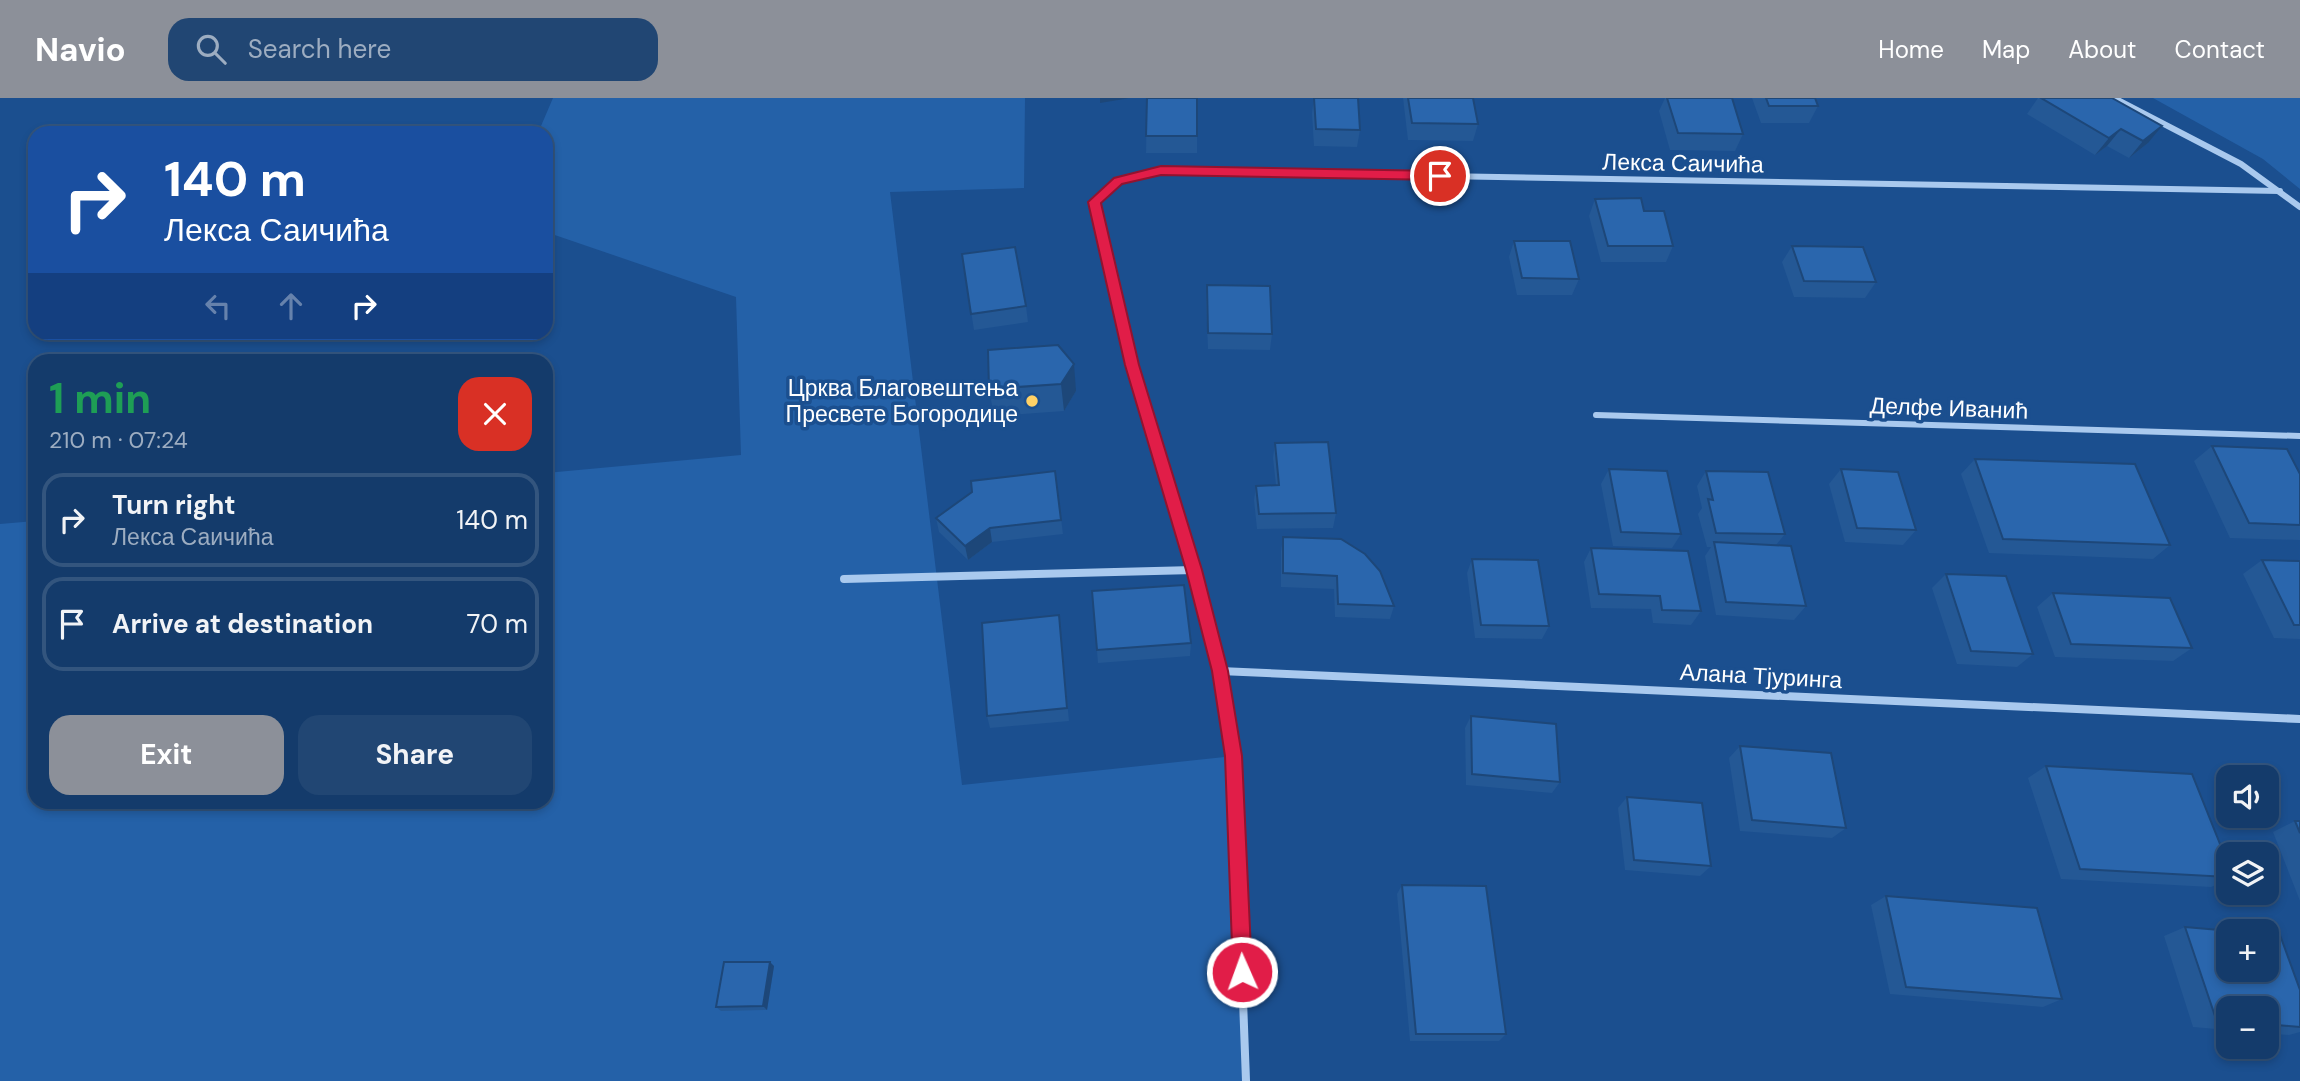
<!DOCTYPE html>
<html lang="en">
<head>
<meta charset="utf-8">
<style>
	:root { --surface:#143b6b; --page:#214673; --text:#f1f3f6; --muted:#9dadc1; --line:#33557e; --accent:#8c9099 }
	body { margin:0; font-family:"DM Sans",sans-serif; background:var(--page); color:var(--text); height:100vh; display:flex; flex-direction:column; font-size:26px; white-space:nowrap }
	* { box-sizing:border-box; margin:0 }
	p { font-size:23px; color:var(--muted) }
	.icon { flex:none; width:38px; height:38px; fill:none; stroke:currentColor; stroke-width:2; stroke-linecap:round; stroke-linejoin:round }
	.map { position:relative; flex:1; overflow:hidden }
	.sheet { position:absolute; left:28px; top:256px; width:525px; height:455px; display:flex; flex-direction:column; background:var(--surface); border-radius:21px; box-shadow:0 4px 10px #0003,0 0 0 2px var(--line) }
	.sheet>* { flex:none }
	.hud { position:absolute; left:28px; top:28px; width:525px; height:214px; border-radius:21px; box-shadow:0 4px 10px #0003,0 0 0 2px var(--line); background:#1a4fa0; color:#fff; overflow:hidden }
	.fabs { position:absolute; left:2216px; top:667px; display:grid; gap:14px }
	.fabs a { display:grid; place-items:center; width:63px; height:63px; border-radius:14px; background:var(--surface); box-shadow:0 4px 10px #0003,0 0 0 2px var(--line); font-size:35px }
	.pin { position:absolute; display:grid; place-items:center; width:60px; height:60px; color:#fff; margin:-30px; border:4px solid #fff; border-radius:50%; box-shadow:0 2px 7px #0007 }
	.me { position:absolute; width:77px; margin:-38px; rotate:358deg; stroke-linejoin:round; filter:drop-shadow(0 0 5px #0008) }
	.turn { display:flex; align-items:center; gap:24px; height:147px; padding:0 21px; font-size:32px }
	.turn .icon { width:91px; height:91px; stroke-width:2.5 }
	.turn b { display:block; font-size:49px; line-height:60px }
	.lanes { display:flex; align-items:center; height:66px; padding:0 21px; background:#0003; justify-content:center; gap:35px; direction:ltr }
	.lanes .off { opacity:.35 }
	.round { display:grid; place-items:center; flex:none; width:74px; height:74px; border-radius:21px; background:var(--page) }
	.headline { display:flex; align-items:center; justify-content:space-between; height:119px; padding:0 21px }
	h1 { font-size:42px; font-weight:700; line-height:52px; color:#1e9e55 }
	.cta { display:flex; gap:14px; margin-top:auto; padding:14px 21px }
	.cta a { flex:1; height:80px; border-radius:21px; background:var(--accent); color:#fff; font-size:28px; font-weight:700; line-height:80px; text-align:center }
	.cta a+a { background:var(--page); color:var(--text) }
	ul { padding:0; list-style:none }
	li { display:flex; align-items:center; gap:21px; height:94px; margin:0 14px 10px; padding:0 7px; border:4px solid var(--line); border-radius:21px }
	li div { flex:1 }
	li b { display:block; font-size:26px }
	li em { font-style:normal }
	header { display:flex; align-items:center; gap:42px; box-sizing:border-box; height:98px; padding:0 35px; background:var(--accent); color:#fff }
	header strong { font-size:33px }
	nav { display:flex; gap:38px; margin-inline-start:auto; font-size:24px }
	.search { width:490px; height:63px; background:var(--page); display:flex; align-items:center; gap:18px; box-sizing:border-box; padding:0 24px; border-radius:21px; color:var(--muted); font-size:26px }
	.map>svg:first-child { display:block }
	.green { fill:#2461a8 }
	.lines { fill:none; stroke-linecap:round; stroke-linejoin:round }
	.street-far1 { stroke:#a9c9ee; stroke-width:6 }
	.street { stroke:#a9c9ee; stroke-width:8 }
	.wall { fill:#245895 }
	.shaded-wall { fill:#1d4779 }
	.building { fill:#2a66ad; stroke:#1d4779; stroke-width:2 }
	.route { fill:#e11d48; stroke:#92132f; stroke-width:2 }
	.poi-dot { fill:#ffd166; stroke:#1b4f8f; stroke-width:2.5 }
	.labels { text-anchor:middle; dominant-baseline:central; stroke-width:7; stroke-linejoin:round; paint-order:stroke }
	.street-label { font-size:23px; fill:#fff; stroke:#1b4f8f }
	.poi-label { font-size:23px; fill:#fff; stroke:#1b4f8f; text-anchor:end }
</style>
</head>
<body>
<header>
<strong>Navio</strong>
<div class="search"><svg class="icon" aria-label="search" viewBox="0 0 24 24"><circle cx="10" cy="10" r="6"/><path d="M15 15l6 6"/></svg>Search here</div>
<nav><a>Home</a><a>Map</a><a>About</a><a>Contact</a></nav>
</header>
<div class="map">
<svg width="2300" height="983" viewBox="0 0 2300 983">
	<rect width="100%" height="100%" fill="#1b4f8f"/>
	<g class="green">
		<polygon points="553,0 1025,0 1024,90 890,94 962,687 1234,658 1250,983 0,983 0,426 35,423 35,704 546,704 546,375 741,357 736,199 546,134 546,35 538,35"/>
		<polygon points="2153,0 2300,0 2300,91 2263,61"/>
	</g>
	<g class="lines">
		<g class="street-far1">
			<polyline points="2114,0 2241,66 2300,109"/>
			<polyline points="1596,317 2300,338"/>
			<polyline points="1183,435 1132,267 1095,104 1118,83 1161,73 2280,93"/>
		</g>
		<g class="street">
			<polyline points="1182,433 1220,573 1234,658 1246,983"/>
			<polyline points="844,481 1194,472"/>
			<polyline points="1220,573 2300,621"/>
		</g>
	</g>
	<g class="wall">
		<polygon points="1147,0 1197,38 1197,55 1146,55"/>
		<polygon points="1314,0 1360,32 1357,49 1314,48 1312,15"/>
		<polygon points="1403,0 1473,0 1478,26 1473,43 1408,42"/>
		<polygon points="1665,0 1732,0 1743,36 1735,53 1670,52 1659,13"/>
		<polygon points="1752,0 1815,0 1818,8 1809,25 1761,25"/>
		<polygon points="2038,0 2112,0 2148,45 2129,60 2107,48 2095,57 2027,16"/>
		<polygon points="1595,101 1644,113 1673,148 1666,164 1601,164 1589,118"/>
		<polygon points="1514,143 1579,181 1572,197 1517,197 1509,159"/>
		<polygon points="1792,148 1876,184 1865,200 1794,199 1782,164"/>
		<polygon points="962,156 1026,208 1028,224 974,232"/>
		<polygon points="1207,187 1272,236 1270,252 1208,251 1206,204"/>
		<polygon points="1058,247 1076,293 1064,313 994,318 989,291"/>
		<polygon points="1275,345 1336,415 1333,430 1257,431 1254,402 1256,388 1276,387 1273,360"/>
		<polygon points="2212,348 2300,376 2300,442 2230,440 2194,363"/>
		<polygon points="1975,361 2170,447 2153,461 1989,455 1961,376"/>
		<polygon points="1609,371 1681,436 1672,450 1613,448 1601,386"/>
		<polygon points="1841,371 1916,432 1903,447 1845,444 1829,386"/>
		<polygon points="1055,373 1063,436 992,444 968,462 939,434 936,420 972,394"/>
		<polygon points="1706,373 1785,436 1776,447 1806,508 1794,522 1716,517 1705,458 1711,449 1707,449 1698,416 1702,410 1697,388"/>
		<polygon points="1283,439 1394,508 1390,521 1335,519 1334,491 1281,489 1281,453"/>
		<polygon points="1591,450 1701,513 1691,527 1653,525 1651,511 1591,510 1584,464"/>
		<polygon points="1472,461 1549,528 1542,541 1475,540 1467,475"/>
		<polygon points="2262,462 2300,463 2300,541 2274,540 2243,476"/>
		<polygon points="1946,476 2033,556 2017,569 1957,566 1932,490"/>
		<polygon points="1092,493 1191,545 1190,558 1098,565"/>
		<polygon points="2053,495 2192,550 2173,563 2055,559 2037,509"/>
		<polygon points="1059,517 1069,623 990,630 987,618"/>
		<polygon points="1471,618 1560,684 1552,695 1466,687 1465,630"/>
		<polygon points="1740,648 1846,730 1832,740 1740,733 1729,660"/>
		<polygon points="2046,668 2228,766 2228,782 2211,789 2061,781 2028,680"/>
		<polygon points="1627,699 1711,768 1700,778 1625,772 1618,710"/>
		<polygon points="2295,723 2300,723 2300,803 2273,734"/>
		<polygon points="1402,787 1506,936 1499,943 1410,943 1397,796"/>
		<polygon points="1886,798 2062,901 2043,909 1890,896 1871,807"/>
		<polygon points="2185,829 2300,892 2300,934 2289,937 2266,935 2266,910 2228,910 2228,932 2193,929 2164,838"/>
		<polygon points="774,868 767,912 721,913 716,909"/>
	</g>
	<g class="shaded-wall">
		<polygon points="1100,0 1130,0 1100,5"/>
		<polygon points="2162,28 2148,45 2129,60 2143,43"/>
		<polygon points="2121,31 2107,48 2095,57 2109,40"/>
		<polygon points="1074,266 1076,293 1064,313 1061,286"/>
		<polygon points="990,430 992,444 968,462 965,448"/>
		<polygon points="770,864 774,868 767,912 763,908"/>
	</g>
	<g class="building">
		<polygon points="1147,0 1197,0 1197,38 1146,38"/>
		<polygon points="1314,0 1358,0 1360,32 1316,31"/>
		<polygon points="1408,0 1473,0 1478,26 1412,25"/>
		<polygon points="1667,0 1732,0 1743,36 1678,35"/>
		<polygon points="1766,0 1815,0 1818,8 1769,8"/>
		<polygon points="2041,0 2112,0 2162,28 2143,43 2121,31 2109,40"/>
		<polygon points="1641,100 1644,113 1664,113 1673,148 1608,148 1595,101"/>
		<polygon points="1514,143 1570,143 1579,181 1522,180"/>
		<polygon points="1792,148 1863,149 1876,184 1804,183"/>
		<polygon points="1015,149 1026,208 971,216 962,156"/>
		<polygon points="1207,187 1270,188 1272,236 1208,235"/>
		<polygon points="1058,247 1074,266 1061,286 989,291 988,252"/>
		<polygon points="1328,344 1336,415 1259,416 1256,388 1279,387 1275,345"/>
		<polygon points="2212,348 2287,351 2300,376 2300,427 2249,425"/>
		<polygon points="1975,361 2135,366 2170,447 2003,441"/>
		<polygon points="1609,371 1667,373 1681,436 1621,434"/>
		<polygon points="1841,371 1898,374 1916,432 1857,430"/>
		<polygon points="1055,373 1061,422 990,430 965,448 936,420 972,394 971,383"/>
		<polygon points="1706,373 1768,374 1785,436 1716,435 1708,401 1713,402"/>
		<polygon points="1283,439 1341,441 1365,456 1380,473 1394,508 1338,506 1337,478 1283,475"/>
		<polygon points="1714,444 1791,448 1806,508 1726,504"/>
		<polygon points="1591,450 1688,453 1701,513 1662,512 1660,498 1599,496"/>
		<polygon points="1472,461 1538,462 1549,528 1481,527"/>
		<polygon points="2262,462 2300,463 2300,527 2294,527"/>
		<polygon points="1946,476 2006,478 2033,556 1971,553"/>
		<polygon points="1184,487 1191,545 1097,552 1092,493"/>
		<polygon points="2053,495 2170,500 2192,550 2071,546"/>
		<polygon points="1059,517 1067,610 987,618 982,525"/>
		<polygon points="1471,618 1556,626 1560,684 1472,676"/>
		<polygon points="1740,648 1831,655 1846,730 1752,722"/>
		<polygon points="2046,668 2192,676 2228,766 2228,779 2080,771"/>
		<polygon points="1627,699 1702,705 1711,768 1634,762"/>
		<polygon points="2295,723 2300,723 2300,735"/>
		<polygon points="1402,787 1486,788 1506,936 1416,936"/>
		<polygon points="1886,798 2037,810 2062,901 1906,889"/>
		<polygon points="2185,829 2231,833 2228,833 2228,872 2266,872 2266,836 2280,837 2300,892 2300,929 2266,926 2266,910 2228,910 2228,922 2216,921"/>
		<polygon points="724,864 770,864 763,908 716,909"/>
	</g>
	<polygon class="route" points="1161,68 1440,73 1447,78 1440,82 1161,77 1122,86 1101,105 1139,267 1202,472 1228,573 1242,658 1252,874 1249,881 1242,884 1236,881 1233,874 1225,658 1212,573 1186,472 1125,267 1088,104 1114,80"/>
	<circle class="poi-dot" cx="1032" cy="303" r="7"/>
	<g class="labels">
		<g class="street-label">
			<text transform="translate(1683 65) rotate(1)">Лекса Саичића</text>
			<text transform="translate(1949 310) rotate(2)">Делфе Иванић</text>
			<text transform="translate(1761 578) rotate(3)">Алана Тјуринга</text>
		</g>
		<g class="poi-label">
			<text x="1018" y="290">Црква Благовештења<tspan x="1018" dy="26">Пресвете Богородице</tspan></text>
		</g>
	</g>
</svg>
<div class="fabs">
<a><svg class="icon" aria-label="sound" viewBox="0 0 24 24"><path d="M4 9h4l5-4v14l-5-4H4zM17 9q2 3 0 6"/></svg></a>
<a><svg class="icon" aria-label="layers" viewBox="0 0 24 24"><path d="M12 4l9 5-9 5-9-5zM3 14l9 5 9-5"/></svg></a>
<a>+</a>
<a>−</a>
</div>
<div class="pin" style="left:1440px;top:78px;background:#d93025"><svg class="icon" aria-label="arrive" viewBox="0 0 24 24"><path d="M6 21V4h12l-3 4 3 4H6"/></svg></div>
<svg class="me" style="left:1242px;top:874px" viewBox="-20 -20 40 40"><circle r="17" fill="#e11d48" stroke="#fff" stroke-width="3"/><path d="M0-11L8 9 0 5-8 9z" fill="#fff"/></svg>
<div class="hud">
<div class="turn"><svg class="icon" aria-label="right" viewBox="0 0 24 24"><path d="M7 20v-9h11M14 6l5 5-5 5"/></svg><div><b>140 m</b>Лекса Саичића</div></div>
<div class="lanes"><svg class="icon off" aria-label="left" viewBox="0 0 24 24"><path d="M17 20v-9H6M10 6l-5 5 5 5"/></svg><svg class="icon off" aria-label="ahead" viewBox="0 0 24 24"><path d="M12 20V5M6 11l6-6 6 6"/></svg><svg class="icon" aria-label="right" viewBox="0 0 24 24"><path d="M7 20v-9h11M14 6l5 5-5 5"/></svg></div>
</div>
<section class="sheet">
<div class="headline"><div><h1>1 min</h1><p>210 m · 07:24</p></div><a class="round" style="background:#d93025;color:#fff"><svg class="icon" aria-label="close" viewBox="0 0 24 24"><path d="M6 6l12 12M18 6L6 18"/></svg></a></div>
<ul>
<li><svg class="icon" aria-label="right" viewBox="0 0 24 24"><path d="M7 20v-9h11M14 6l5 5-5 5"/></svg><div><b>Turn right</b><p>Лекса Саичића</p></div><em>140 m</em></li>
<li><svg class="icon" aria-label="arrive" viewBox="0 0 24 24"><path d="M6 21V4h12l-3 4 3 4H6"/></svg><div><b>Arrive at destination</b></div><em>70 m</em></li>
</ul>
<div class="cta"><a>Exit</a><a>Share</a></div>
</section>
</div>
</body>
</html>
